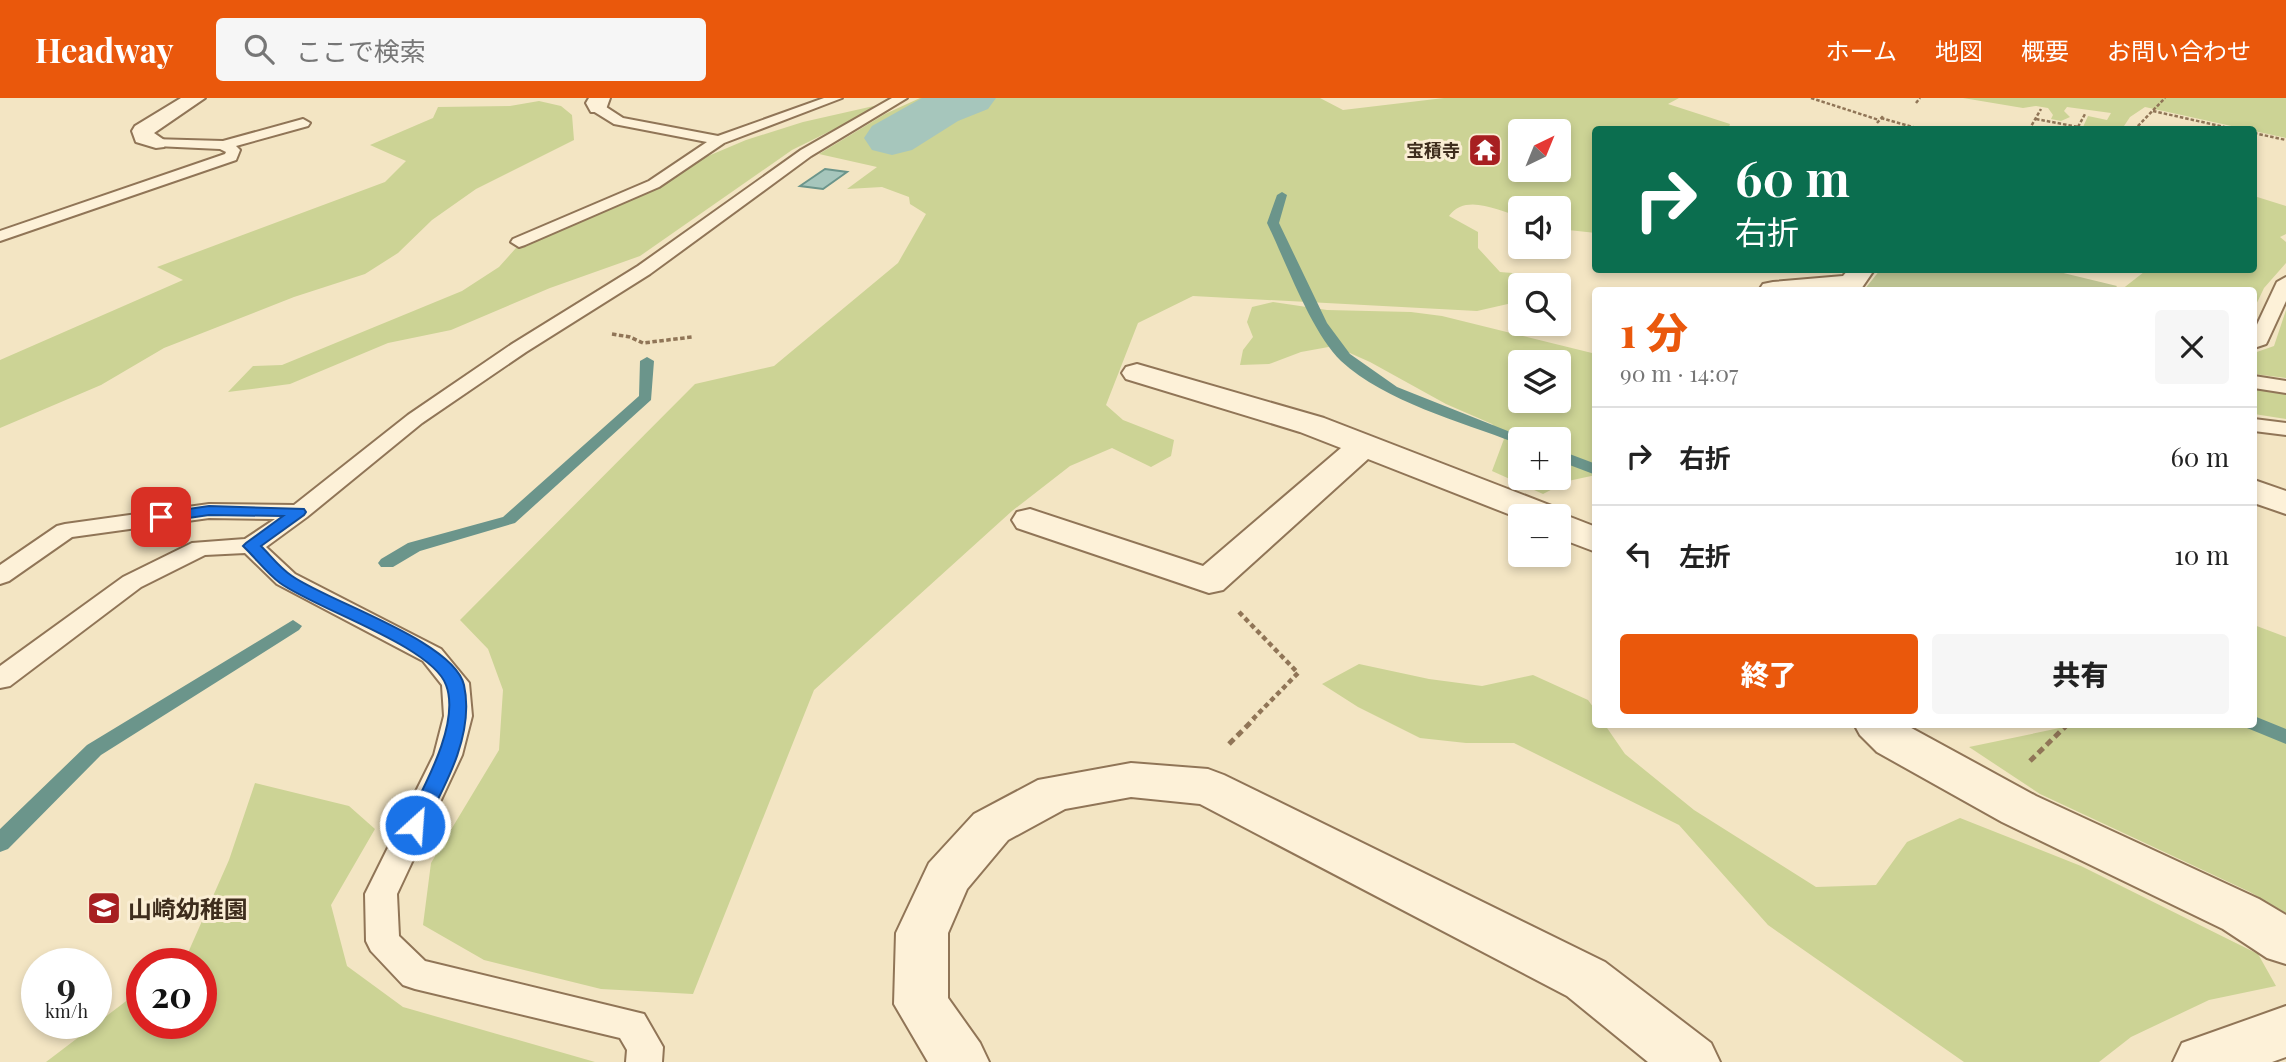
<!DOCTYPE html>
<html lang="ja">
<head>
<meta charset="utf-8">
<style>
	:root { --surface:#fff; --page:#f6f6f6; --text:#222; --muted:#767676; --line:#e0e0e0; --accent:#ea580c }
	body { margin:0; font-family:"Playfair Display","Noto Sans JP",serif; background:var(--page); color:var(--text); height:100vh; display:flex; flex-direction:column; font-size:26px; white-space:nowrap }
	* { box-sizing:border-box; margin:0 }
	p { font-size:23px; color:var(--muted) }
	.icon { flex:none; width:38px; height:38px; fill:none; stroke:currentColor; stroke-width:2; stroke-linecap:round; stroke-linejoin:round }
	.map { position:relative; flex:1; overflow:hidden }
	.sheet { position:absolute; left:1592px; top:189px; width:665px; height:441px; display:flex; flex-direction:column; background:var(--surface); border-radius:7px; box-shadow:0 4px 10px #0003 }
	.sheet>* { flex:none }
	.hud { position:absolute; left:1592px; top:28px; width:665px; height:147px; border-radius:7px; box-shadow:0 4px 10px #0003; background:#0b6e4f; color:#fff; overflow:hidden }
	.needle { width:46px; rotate:43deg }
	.fabs { position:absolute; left:1508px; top:21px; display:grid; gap:14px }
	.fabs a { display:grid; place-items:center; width:63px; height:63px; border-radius:7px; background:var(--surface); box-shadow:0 4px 10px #0003; font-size:35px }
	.speed { position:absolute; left:21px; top:850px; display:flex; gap:14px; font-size:35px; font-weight:700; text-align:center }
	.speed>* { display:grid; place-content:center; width:91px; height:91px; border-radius:50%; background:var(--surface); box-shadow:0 4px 10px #0003; line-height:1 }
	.speed small { font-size:18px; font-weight:400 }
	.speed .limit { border:10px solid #d22; background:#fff; color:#111 }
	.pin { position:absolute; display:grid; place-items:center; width:60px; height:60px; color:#fff; margin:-30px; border-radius:14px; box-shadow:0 4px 10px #0006 }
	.me { position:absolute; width:77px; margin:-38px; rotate:26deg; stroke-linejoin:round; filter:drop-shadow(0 0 5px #0008) }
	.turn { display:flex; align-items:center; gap:24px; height:147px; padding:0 28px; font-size:32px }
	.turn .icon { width:91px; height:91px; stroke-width:2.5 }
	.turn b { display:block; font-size:49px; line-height:60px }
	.round { display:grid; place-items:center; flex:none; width:74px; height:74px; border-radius:7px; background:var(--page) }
	.overview { display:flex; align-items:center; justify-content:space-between; height:119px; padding:0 28px }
	h1 { font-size:42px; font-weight:800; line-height:52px; color:var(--accent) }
	.primary-button { display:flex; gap:14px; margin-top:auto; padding:14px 28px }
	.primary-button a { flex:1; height:80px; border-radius:7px; background:var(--accent); color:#fff; font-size:28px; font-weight:800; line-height:80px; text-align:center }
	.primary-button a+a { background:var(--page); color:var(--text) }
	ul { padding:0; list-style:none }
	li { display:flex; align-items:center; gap:21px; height:98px; padding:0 28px; border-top:2px solid var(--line) }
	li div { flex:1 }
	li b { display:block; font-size:26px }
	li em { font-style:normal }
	header { display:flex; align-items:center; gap:42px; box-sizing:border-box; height:98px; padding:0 35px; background:var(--accent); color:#fff }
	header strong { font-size:33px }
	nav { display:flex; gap:38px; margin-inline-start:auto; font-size:24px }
	.search { width:490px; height:63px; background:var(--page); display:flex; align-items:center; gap:18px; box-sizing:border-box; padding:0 24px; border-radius:7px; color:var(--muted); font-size:26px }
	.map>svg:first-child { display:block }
	.green { fill:#ccd395; fill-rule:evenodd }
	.cemetery { fill:#c1c795 }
	.water { fill:#a6c6bc; stroke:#6b958b; stroke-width:2 }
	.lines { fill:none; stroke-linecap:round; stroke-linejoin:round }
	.stream { fill:#6b958b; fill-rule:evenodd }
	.river { fill:#a6c6bc; fill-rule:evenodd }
	.service-casing { stroke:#907557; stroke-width:4 }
	.minor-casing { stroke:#907557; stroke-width:4 }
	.path-far3 { stroke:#907557; stroke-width:2.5; stroke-dasharray:3.5 2; stroke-linecap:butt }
	.path-far2 { stroke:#907557; stroke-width:3.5; stroke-dasharray:4.5 2.5; stroke-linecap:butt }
	.path-far1 { stroke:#907557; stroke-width:4.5; stroke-dasharray:5 3.5; stroke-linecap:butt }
	.path { stroke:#907557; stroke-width:5; stroke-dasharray:7 4.5; stroke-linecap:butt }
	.service { fill:#fdf1d8; fill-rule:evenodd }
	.minor { fill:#fdf1d8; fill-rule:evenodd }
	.route { fill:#1a73e8; stroke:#114b97; stroke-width:2 }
	.labels { text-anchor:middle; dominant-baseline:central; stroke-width:6; stroke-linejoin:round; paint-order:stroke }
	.far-poi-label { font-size:18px; font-weight:bold; fill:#3e2d1d; stroke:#faeed4; text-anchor:end }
	.near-poi-label { font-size:24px; font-weight:bold; fill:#3e2d1d; stroke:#faeed4; text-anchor:start }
</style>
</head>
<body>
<header>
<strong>Headway</strong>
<div class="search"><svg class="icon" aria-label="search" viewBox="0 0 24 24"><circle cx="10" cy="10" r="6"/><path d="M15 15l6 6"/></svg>ここで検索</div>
<nav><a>ホーム</a><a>地図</a><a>概要</a><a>お問い合わせ</a></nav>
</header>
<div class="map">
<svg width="2286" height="964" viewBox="0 0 2286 964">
	<rect width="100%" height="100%" fill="#f3e5c3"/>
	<g class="green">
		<path d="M920 0H1320L1343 12 1444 0H1679L1668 6 1730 26 1728 32H1596V135L1559 131V110H1521V119C1498 113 1466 95 1449 118L1478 134V150L1500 174C1516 176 1540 175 1553 187H1521V203L1477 213 1193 198 1138 225 1106 307 1123 322 1174 342 1171 358 1151 369 1112 350 1070 368 1012 413 814 592 693 896 601 891 484 862 423 827 431 765 499 652 503 592 488 551 460 522 695 286 774 268 898 165 926 116 910 106 909 99 882 89 847 91 877 69 819 56 885 16ZM1521 33H1559V72H1521Z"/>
		<polygon points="1963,0 2286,0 2286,40 2145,9 2130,19 2122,31 2083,29 2088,18 2107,22 2111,15 2067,9 2064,13 2070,19 2061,23 2051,21 2053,17 2048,10 2036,8 2023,10"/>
		<polygon points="539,3 561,8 572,17 574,42 476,91 432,122 398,155 365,176 294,199 164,250 101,287 0,330 0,262 183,182 157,169 385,84 406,63 370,47 433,20 438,9 510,8"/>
		<polygon points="887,5 792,52 640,158 550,190 451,232 388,245 290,286 228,294 253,268 282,267 462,193 499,169 516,150 630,91 746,42 803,24"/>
		<polygon points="2254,98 2286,108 2286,136 2280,139 2286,144 2286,165 2264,190 2254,211 2254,192 2121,192 2144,174 2154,172 2254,172"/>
		<path d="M1273 204 1327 212 1411 214 1442 218 1596 256V377L1568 383 1543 396 1492 373 1504 341 1492 326 1446 306 1370 264 1334 248 1301 254 1269 266 1240 267 1243 252 1253 239 1247 224 1252 209ZM1559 264V303H1521V264ZM1521 341H1559V380H1521Z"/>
		<polygon points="2286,212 2286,280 2254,276 2254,255 2274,248"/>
		<polygon points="2254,290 2286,296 2286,321 2254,316"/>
		<polygon points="2254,527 2286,539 2286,815 2250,794 2040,696 1969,649 2074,627 2254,626"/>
		<polygon points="1359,566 1429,581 1482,588 1533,577 1588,602 1596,613 1596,626 1605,627 1625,656 1694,712 1816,789 1876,787 1907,744 1960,720 2081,768 2258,856 2276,888 2209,902 2131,939 2099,964 1964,964 1768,827 1679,727 1514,645 1466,645 1420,640 1358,609 1322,586"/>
		<polygon points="255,685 349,708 375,731 331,807 347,868 403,909 595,964 46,964 142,891 142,926 201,926 201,866 174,866 187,857 229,762"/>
	</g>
	<polygon class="cemetery" points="1880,172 2051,172 2117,188 2114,192 1864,192"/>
	<polygon class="water" points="825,71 847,74 823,91 800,88"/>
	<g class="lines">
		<g class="stream">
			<path d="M1282 94 1287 97 1279 125 1327 225 1350 256 1397 289 1528 341H1521V346L1516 345C1459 323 1386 304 1341 263 1311 234 1286 164 1267 125L1277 97Z"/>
			<polygon points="647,259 654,263 651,302 515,425 420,453 393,469 381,469 378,465 381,461 408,445 503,419 639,298 640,263"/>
			<polygon points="1559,352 1596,366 1596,377 1559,363"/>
			<polygon points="293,522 302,528 299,532 101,657 8,751 0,754 0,731 87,647"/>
			<polygon points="2254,618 2286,631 2286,646 2247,630 2245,626 2254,626"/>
		</g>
		<polygon class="river" points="996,0 988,11 958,23 912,52 892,57 872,52 864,40 872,28 922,0"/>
		<g class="service-casing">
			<g id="service">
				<polygon points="824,0 842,0 724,45 659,89 525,147 519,149 511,144 513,141 649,83 707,44 614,26 593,13 593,7 603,7 623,20 718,38"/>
				<polygon points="892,0 907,0 811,58 650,176 526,254 422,325 307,419 266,449 295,476 441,551 469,585 472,618 462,657 397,796 399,838 425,863 644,916 663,949 662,964 626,964 627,952 620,940 415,891 403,887 371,853 366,843 365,796 434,657 444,618 442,587 423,563 277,486 245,455 205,457 141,489 10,588 0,590 0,568 123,479 192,445 245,441 275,421 209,420 72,439 9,483 0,486 0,467 57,428 65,426 209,406 294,407 408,317 512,246 638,168 801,52"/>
				<polygon points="303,21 310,25 308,28 236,48 240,52 236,62 0,143 0,133 225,56 226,54 220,51 156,48 151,47 151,41 223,43"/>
				<polygon points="2286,179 2286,203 2268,242 2266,246 2254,250 2254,233 2277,184"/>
				<polygon points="2254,278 2286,283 2286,295 2254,290"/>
				<polygon points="2254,321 2286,325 2286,337 2254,333"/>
			</g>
		</g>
		<g class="minor-casing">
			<g id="minor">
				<polygon points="181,0 205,0 154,35 167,44 164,49 156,50 136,44 132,33 135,28"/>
				<polygon points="589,0 610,0 605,14 591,14 586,5"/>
				<polygon points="1848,172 1874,172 1861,191 1854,192 1759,192 1763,186 1773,184 1843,178"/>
				<polygon points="1137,266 1324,320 1557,410 1560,415 1596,429 1596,454 1559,440 1559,418 1521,418 1521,421 1368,361 1223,492 1209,495 1017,430 1012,422 1017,414 1030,411 1203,468 1341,350 1300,334 1126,281 1122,275 1126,269"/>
				<polygon points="2254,382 2286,393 2286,416 2254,405"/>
				<polygon points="1854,626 1904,626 2036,698 2259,801 2286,817 2286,866 2267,860 2223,831 2002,724 1877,654 1860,637"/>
				<polygon points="1131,665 1208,671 1224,677 1605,864 1711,945 1720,964 1648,964 1567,898 1200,706 1131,699 1065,711 1008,742 967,791 948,835 948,900 980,945 989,964 928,964 894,906 896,835 929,765 974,716 1038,682"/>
				<polygon points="2286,908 2286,959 2272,964 2173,964 2182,945"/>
			</g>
		</g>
		<g class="path-far3">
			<polyline points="1811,0 1879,22"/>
			<polyline points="1916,5 1920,0"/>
			<polyline points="2153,13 2238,32"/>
			<polyline points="1881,20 1923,32"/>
			<polyline points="2036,21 2094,32"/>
			<polyline points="1877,25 1884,17"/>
			<polyline points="2078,29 2085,16"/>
			<polyline points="2029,32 2041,11"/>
			<polyline points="2134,32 2165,0"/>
			<polyline points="2254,35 2286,42"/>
		</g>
		<polyline class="path-far2" points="612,236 630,239 643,245 692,239"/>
		<polyline class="path-far1" points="1239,514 1298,575 1252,622"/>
		<g class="path">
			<polyline points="1229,646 1254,621"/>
			<polyline points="2030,663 2068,626"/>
		</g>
		<use href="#service" class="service"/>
		<use href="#minor" class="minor"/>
	</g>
	<path class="route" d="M209 408 304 411 306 414 304 417 261 448C271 458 280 470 292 478 329 504 454 543 464 587 475 637 444 690 422 732L415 735 408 732 405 727C422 692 461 626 446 587 432 548 316 511 280 485 268 476 257 462 246 451L243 448 246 445 283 418 209 417 161 424 153 419 161 415Z"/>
	<defs>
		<g id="temple-square" transform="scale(1.75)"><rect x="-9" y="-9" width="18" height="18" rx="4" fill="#a71f21" stroke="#faeed4"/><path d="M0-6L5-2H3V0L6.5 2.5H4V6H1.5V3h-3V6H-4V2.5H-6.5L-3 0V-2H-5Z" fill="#fff"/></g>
		<g id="school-square" transform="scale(1.75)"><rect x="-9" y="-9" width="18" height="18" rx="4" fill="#a71f21" stroke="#faeed4"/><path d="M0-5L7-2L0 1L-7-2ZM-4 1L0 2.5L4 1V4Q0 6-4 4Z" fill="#fff"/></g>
	</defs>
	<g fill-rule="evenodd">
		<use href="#temple-square" x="1485" y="52"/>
		<use href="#school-square" x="104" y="810"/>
	</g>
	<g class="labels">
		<g class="far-poi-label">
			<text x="1460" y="52">宝積寺</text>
		</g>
		<g class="near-poi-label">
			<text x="128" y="810">山崎幼稚園</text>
		</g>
	</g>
</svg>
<div class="fabs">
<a><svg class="needle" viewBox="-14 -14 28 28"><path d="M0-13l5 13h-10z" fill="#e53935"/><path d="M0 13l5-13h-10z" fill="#767676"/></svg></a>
<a><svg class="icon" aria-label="sound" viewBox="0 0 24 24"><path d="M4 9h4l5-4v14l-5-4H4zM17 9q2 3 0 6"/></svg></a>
<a><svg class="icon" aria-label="search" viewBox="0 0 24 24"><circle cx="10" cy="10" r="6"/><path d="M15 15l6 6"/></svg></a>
<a><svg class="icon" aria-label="layers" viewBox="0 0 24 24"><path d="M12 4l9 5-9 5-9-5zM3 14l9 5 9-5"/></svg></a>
<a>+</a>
<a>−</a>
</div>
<div class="speed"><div>9<small>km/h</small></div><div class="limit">20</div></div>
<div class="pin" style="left:161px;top:419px;background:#d93025"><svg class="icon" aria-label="arrive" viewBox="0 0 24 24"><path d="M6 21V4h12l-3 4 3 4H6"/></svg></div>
<svg class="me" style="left:415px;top:727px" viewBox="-20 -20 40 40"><circle r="17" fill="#1a73e8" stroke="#fff" stroke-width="3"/><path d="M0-11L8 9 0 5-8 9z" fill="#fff"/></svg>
<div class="hud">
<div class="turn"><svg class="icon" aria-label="right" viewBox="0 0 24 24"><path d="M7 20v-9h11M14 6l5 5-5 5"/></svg><div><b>60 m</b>右折</div></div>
</div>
<section class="sheet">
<div class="overview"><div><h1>1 分</h1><p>90 m · 14:07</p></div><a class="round"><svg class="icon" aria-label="close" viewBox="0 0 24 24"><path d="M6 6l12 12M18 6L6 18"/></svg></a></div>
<ul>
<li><svg class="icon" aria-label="right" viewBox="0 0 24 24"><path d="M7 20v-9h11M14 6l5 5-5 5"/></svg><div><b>右折</b></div><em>60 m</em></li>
<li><svg class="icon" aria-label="left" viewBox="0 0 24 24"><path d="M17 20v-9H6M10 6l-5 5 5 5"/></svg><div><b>左折</b></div><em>10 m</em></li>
</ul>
<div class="primary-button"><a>終了</a><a>共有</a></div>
</section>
</div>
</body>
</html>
